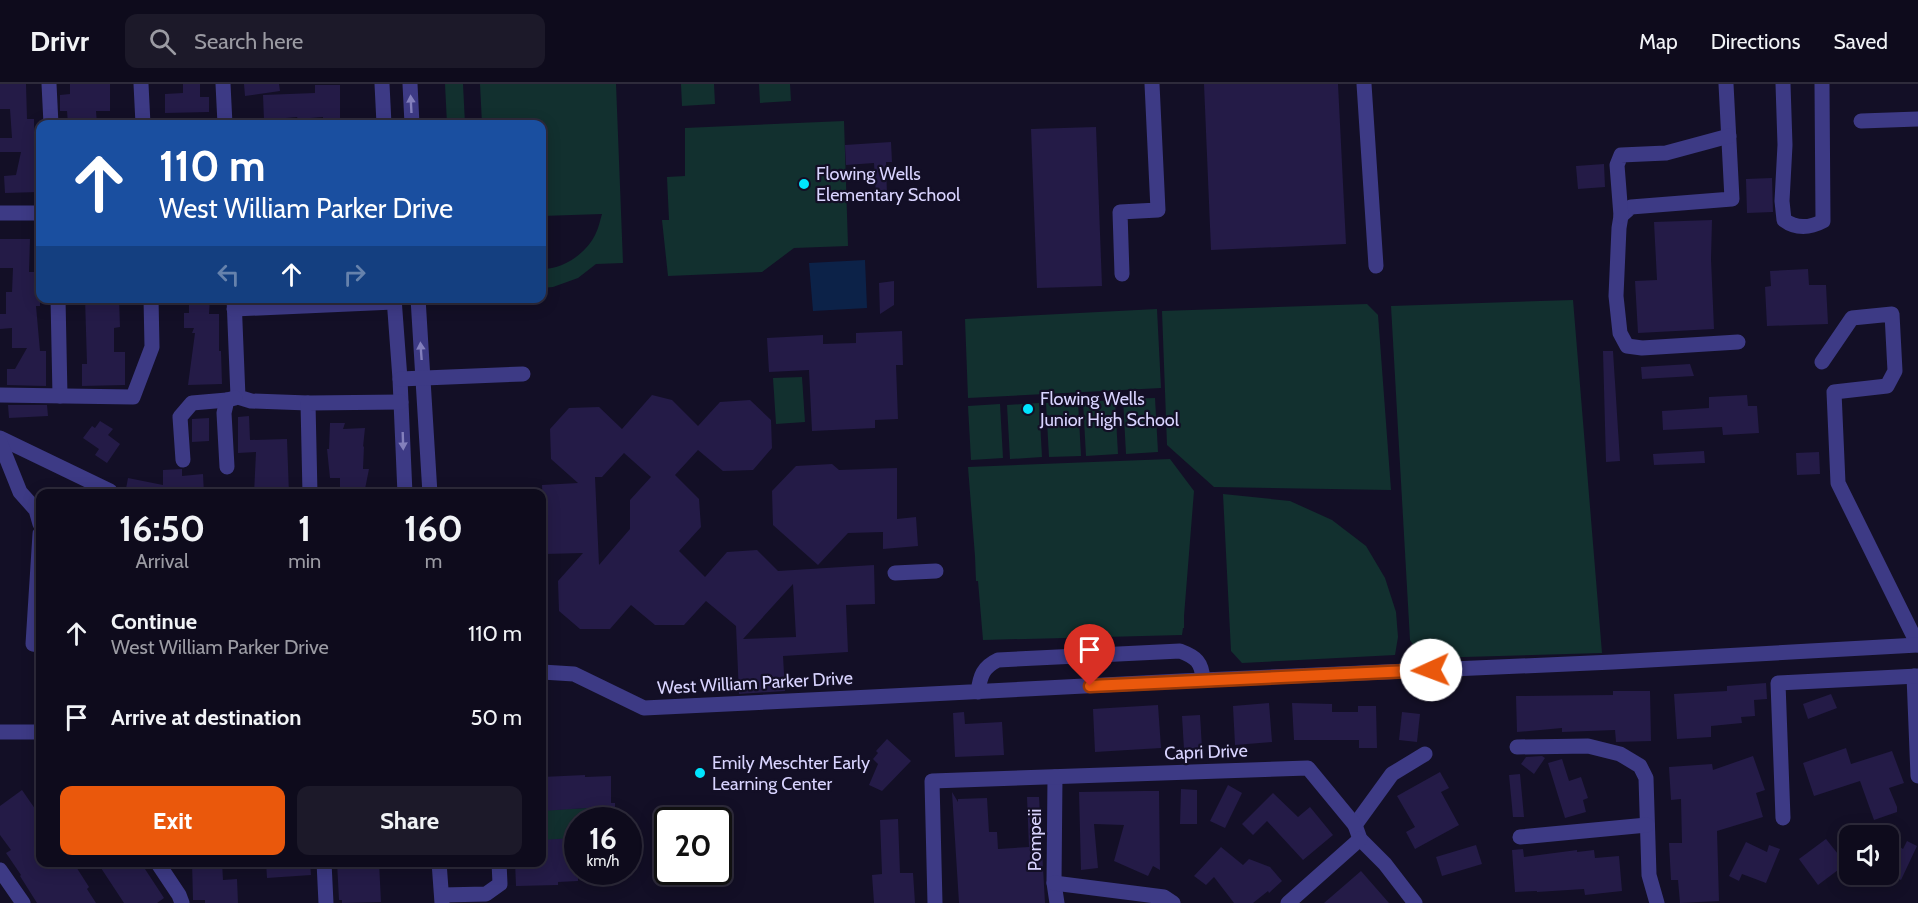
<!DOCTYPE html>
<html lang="en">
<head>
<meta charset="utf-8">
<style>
	:root { --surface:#0e0b1c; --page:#1c1929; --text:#f1f3f6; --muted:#9b9ba3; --line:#2e2b3b; --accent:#ea580c }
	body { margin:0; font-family:Cabin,sans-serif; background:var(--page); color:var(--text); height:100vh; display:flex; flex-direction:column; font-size:22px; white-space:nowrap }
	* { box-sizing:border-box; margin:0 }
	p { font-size:20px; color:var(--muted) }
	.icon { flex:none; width:33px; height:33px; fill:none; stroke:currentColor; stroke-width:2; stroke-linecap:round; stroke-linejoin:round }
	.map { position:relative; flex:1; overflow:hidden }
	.panel { position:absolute; left:36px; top:405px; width:510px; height:378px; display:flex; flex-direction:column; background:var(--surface); border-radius:12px; box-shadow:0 3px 15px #0003,0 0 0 2px var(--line) }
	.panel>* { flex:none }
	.guide { position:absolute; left:36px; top:36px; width:510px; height:183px; border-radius:12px; box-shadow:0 3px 15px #0003,0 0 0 2px var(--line); background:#1a4fa0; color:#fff; overflow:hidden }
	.fabs { position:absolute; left:1839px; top:741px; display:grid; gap:12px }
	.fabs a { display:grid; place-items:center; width:60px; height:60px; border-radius:12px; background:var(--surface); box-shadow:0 3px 15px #0003,0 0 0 2px var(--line); font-size:30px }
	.speed { position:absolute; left:564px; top:723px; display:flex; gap:12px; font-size:30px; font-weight:700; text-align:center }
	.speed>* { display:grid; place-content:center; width:78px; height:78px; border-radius:50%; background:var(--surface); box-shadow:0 3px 15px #0003,0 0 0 2px var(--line); line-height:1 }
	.speed small { font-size:15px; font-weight:400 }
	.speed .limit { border:3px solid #111; border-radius:9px; background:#fff; color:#111 }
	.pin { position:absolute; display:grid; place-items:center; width:51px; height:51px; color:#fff; margin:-62px -26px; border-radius:50% 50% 50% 0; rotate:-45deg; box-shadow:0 0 6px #0007 }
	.pin .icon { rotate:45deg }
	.me { position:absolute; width:66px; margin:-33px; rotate:268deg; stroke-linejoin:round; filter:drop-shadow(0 0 4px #0008) }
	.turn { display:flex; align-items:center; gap:21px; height:126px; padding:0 24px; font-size:27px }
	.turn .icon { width:78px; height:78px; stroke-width:2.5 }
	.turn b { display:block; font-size:42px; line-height:51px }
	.lanes { display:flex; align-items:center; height:57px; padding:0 24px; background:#0003; justify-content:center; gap:30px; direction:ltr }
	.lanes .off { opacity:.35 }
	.eta { display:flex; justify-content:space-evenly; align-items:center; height:102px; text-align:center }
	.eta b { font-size:36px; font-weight:700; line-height:42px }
	.primary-button { display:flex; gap:12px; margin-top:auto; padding:12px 24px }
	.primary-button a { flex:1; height:69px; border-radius:12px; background:var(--accent); color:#fff; font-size:24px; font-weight:700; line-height:69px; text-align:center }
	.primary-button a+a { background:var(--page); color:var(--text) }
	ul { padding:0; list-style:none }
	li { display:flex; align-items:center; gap:18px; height:84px; padding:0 24px }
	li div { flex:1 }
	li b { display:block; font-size:22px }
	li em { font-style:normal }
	header { display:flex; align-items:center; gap:36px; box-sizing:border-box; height:84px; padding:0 30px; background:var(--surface); border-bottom:2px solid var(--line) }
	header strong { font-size:28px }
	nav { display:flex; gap:33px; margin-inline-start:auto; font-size:21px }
	.search { width:420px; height:54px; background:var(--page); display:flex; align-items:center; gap:15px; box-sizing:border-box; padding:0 21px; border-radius:12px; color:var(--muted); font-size:22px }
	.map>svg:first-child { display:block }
	.green { fill:#12302f }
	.water { fill:#0c2248 }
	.building { fill:#241b47; fill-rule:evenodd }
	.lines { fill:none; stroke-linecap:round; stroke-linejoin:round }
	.minor { stroke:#3d3a85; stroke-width:15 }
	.oneway { fill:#837fbc }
	.route-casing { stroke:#983908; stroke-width:15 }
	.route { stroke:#ea580c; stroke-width:10 }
	.poi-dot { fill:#00e5ff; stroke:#130f26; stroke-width:2 }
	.labels { text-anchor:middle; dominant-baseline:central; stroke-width:4.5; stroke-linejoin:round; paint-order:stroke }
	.poi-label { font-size:18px; fill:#d9d4ff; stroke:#130f26; text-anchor:start }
	.street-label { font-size:18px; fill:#d9d4ff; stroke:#130f26 }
</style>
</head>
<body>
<header>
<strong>Drivr</strong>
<div class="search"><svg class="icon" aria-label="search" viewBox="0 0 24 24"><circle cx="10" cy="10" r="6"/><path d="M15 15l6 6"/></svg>Search here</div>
<nav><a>Map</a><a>Directions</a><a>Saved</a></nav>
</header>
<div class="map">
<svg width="1918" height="819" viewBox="0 0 1918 819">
	<rect width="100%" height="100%" fill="#130f26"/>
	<g class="green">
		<polygon points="445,0 463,0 465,40 447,40"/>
		<path d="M480 0H616L623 179 596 180 578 194 553 203 542 204V185C564 185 587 169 596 149 599 143 600 136 602 130L542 132V40H482Z"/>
		<polygon points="681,0 714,0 715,20 682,22"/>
		<polygon points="759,0 790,0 791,17 760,19"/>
		<polygon points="844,37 848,162 794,164 762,188 668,192 662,136 669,136 667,93 685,92 685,44"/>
		<polygon points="1573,216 1602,569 1428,574 1417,567 1410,556 1391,222"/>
		<polygon points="1367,220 1378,231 1391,406 1214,403 1167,361 1162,227"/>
		<polygon points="1157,225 1161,304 968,314 965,235"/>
		<polygon points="802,293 805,338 776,340 773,294"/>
		<polygon points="1155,314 1158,368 1126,370 1123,315"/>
		<polygon points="1115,316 1118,370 1086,372 1083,318"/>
		<polygon points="1078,317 1081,372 1049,373 1046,319"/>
		<polygon points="1039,319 1042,373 1010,375 1007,321"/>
		<polygon points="1000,320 1003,374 971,376 968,322"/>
		<polygon points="1170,375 1194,407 1184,532 1184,544 1183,544 1182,551 983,556 978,497 976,497 975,472 968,383"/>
		<polygon points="1223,410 1290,417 1332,436 1366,462 1385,494 1396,528 1398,553 1395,571 1242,579 1231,567"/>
		<polygon points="587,724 587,736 578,736 577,766 574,766 573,754 546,766 544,726"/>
	</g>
	<polygon class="water" points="865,176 867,224 813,227 809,179"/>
	<g class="building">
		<polygon points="0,0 26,0 27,35 34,35 34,76 38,76 39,108 5,109 4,92 16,91 21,68 0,68 0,54 12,54 10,25 0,25"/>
		<polygon points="70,0 110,0 110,27 96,27 97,40 68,40 67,27 60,27 60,11 70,10"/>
		<polygon points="183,0 200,0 200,13 209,13 209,28 165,29 165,10 183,9"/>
		<polygon points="244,0 279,0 280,7 245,12"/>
		<polygon points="1204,0 1338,0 1346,160 1211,166"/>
		<polygon points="315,1 340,1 340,40 323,40 323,33 298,35 297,33 264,36 263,11 315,9"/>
		<polygon points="1096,43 1102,202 1037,204 1031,45"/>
		<polygon points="891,58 892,78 886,78 887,112 876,112 874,79 846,81 845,61"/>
		<polygon points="1604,80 1605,103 1578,105 1576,82"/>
		<polygon points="1772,94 1773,128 1747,129 1746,95"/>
		<polygon points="1712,136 1711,175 1714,245 1638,249 1635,197 1657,196 1654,138"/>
		<polygon points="0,155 30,155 29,188 40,188 40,222 36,222 40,267 46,267 46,302 7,301 7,285 15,285 27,264 12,264 12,244 0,245 0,230 6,230 6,208 12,208 13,184 0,184"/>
		<polygon points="1808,185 1809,201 1826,201 1828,240 1767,242 1765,203 1771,202 1770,187"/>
		<polygon points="894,197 894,221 880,230 879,199"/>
		<polygon points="85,214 119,214 120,243 114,244 114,268 125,268 125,301 82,302 82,280 87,280"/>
		<polygon points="189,214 210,214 209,230 219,230 219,267 221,267 222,300 188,301 195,249 192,249 194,244 184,244 184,229 189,229"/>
		<polygon points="902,247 903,281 896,281 898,335 875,336 875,344 812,347 809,286 769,288 767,254 823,251 823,260 856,259 856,249"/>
		<polygon points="1603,267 1613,267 1620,377 1606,378"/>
		<polygon points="1690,280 1694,292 1642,295 1641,283"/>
		<path d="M652 311 672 316 698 342 720 318 750 316 771 336 772 364 753 386 723 387 698 366 675 391 699 415 701 443 679 467 705 493 727 468 757 466 778 487 874 481 875 520 846 521 848 568 783 572 785 607 739 610 736 542 706 517 684 541H655L631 521 610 545H580L559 527 558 497 583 469 545 470 542 401 578 399 551 375 550 345 569 324 599 323 622 345ZM624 369 651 393 630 416V445L599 481 595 393H602ZM793 500 796 553 743 555Z"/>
		<polygon points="1747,311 1748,322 1757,322 1759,349 1723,351 1722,343 1663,346 1662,327 1709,324 1709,313"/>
		<polygon points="8,321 47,321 48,332 9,334"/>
		<polygon points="249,332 250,356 287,355 289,410 254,410 256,368 238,369 238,333"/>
		<polygon points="209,334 209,357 192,358 192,335"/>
		<polygon points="100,337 113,345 108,351 120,360 107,379 95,371 99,365 83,354 92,342 95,344"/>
		<polygon points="330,339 345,339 343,345 365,344 363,363 364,362 363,385 369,385 364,410 340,410 340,394 330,394 327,365 329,365"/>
		<polygon points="1704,367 1705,379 1654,381 1653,370"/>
		<polygon points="1819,368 1820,390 1797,391 1796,369"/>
		<polygon points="832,380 839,386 897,384 897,435 916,433 918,462 883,465 883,448 848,449 818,481 773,441 772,407 796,382"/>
		<polygon points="182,385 182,392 203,390 204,410 125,410 128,394 163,401 163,386"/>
		<polygon points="1766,599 1767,615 1754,616 1755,632 1741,633 1742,639 1711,642 1711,653 1677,655 1674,610 1727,607 1727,602"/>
		<polygon points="1613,607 1650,607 1651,657 1616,658 1615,646 1562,648 1562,644 1517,648 1516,612 1613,611"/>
		<polygon points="1831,610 1837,624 1808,635 1803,620"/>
		<polygon points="1269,619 1272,658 1235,661 1233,622"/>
		<polygon points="1292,619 1332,620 1332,628 1358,628 1358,622 1376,622 1377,664 1359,664 1359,656 1294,656"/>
		<polygon points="1158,621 1161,664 1095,668 1093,625"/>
		<polygon points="964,628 965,640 1002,638 1004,671 955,673 953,629"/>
		<polygon points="1402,628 1420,630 1417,658 1399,656"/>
		<polygon points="1200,631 1202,664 1184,665 1182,632"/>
		<polygon points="887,655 911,677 882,707 869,701 878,680 873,675 878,669 876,667"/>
		<polygon points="1846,664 1851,680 1892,667 1904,699 1889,704 1897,723 1897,728 1874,736 1860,697 1814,712 1803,679"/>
		<polygon points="1542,672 1545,674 1534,690 1521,680 1526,673"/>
		<polygon points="1753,672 1765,706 1756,709 1763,733 1717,747 1719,817 1680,819 1678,796 1671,796 1669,759 1682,759 1681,715 1671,716 1669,683 1712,680 1713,686"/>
		<polygon points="1562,675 1569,697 1581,693 1588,714 1583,716 1586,728 1565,734 1548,679"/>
		<polygon points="1440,688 1449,704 1441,708 1459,741 1415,765 1406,748 1415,743 1397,712"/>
		<polygon points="1520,690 1524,733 1513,733 1509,691"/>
		<polygon points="585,691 585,693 611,692 611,719 615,719 615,736 587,736 587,724 542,727 542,693"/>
		<polygon points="1228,701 1242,709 1225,744 1210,737"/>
		<polygon points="1181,705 1197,706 1197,740 1180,740"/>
		<polygon points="22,706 40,732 40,778 73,778 89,803 87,805 96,819 37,819 20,792 21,791 6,769 11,766 0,751 0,722"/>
		<polygon points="1143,707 1159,707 1160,786 1153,782 1148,792 1114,777 1124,741 1094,740 1098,784 1081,786 1079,708"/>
		<polygon points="952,708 958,718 958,715 987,714 989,748 997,748 998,765 1029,763 1027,713 1039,713 1045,819 959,819"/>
		<polygon points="1273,709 1298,733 1310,723 1333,751 1303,776 1267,737 1253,751 1242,740"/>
		<polygon points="898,735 900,789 913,789 915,819 874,819 872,791 882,790 880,736"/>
		<polygon points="573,754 574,766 578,766 578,797 558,798 558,801 516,802 515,778 542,778 542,756"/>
		<polygon points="1888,754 1903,765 1907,757 1917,762 1901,796 1888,790"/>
		<polygon points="1826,755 1846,780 1818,801 1799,775"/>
		<polygon points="1746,758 1767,768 1769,761 1780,765 1766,799 1742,790 1739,797 1729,792"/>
		<polygon points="1476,761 1482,780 1442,792 1436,773"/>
		<polygon points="1221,763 1243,781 1249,775 1270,783 1282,797 1269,809 1268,807 1253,819 1234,819 1214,793 1206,801 1194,792"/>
		<polygon points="1523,765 1524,773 1577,766 1577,768 1594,766 1595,774 1619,772 1622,807 1585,811 1584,805 1537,808 1537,807 1515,808 1512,766"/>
		<polygon points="110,778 147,778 149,783 145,785 164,814 157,819 124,819 101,784"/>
		<polygon points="192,778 222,778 223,796 237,795 238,819 205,819 205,816 193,816"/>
		<polygon points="266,778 310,778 311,791 267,794"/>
		<polygon points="337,778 379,778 381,818 342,819 342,816 339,816"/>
		<polygon points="1361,787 1389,819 1324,819"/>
	</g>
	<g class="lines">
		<g class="minor">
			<polyline points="49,0 51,40"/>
			<polyline points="141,0 143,40"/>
			<polyline points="223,0 225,40"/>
			<polyline points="382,0 384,40"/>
			<polyline points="410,0 412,40"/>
			<polyline points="1364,0 1376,182"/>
			<polyline points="1726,0 1732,115 1631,123 1621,132 1619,144 1616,212 1620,249 1627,262 1642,264 1738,258"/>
			<path d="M1783 0 1785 61 1782 117 1784 136C1796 145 1810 144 1823 137L1822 0"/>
			<polyline points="1861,37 1918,35"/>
			<polyline points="0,129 40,129"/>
			<polyline points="1621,132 1617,81 1621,71 1666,69 1729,52"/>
			<polyline points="1122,190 1120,128 1158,126 1152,0"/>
			<polyline points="58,214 60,312"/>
			<polyline points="234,214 238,313 251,317 308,319"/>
			<polyline points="394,214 400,295 405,410"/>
			<polyline points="418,214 430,410"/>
			<polyline points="234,225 394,218"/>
			<polyline points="1822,278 1852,234 1892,230 1895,287 1887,302 1834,308 1838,399 1918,561"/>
			<polyline points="400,295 523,290"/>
			<polyline points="0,311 133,313 152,263 151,214"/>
			<polyline points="0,354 110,407"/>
			<polyline points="0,358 20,408 36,426 40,440"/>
			<polyline points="183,376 180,333 192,319 227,316"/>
			<polyline points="227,383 224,329 227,316 235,314"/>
			<polyline points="310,410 308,319 401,318"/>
			<polyline points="40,450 33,560 40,561"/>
			<polyline points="895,489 936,487"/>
			<path d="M542 588 574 590 644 624 871 613C974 607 1078 603 1181 597L1203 596C1202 578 1196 573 1180 567L998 576C983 583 980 592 978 608"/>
			<polyline points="1914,592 1918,692"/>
			<polyline points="1203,596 1613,578 1918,561"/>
			<polyline points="0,648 40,648"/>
			<polyline points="1517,663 1588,662 1620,670 1640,682 1646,694 1649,791 1657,819"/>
			<polyline points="1055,693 1054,799 1057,819"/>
			<polyline points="1783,734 1778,599 1918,592"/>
			<polyline points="1355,741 1392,690 1425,670"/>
			<polyline points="1520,753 1647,741"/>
			<polyline points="157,778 179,811 182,819"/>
			<polyline points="324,778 326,819"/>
			<polyline points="439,778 442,819"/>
			<polyline points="0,786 23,819"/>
			<polyline points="1054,799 1164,813 1173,819"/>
			<polyline points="442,811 486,810 500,800 499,778"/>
			<polyline points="935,819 932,697 1308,684 1355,741 1360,755 1385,780 1415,819"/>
			<polyline points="1288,819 1360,755"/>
		</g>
	</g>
	<defs><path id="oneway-solid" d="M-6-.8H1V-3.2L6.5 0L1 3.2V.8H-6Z" transform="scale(1.5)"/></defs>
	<g class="oneway">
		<use href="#oneway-solid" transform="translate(411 20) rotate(-93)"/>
		<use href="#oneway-solid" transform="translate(421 267) rotate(-94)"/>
		<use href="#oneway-solid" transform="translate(403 357) rotate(88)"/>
	</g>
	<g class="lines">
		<g class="route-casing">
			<polyline id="route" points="1090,602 1431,586"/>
		</g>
		<use href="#route" class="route"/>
	</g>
	<g class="poi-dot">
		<circle cx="804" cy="100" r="6"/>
		<circle cx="1028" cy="325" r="6"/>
		<circle cx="700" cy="689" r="6"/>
	</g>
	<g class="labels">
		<g class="poi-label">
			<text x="816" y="90">Flowing Wells<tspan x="816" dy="21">Elementary School</tspan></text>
			<text x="1040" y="315">Flowing Wells<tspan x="1040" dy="21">Junior High School</tspan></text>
			<text x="712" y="679">Emily Meschter Early<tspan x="712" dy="21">Learning Center</tspan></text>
		</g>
		<g class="street-label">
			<text transform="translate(755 599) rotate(-3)">West William Parker Drive</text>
			<text transform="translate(1206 668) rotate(-2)">Capri Drive</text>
			<text transform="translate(1035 756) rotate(-90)">Pompeii</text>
		</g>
	</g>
</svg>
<div class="fabs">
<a><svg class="icon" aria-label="sound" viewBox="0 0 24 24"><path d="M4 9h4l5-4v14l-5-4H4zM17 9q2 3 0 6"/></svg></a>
</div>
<div class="speed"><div>16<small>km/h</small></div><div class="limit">20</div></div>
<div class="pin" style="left:1090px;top:602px;background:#d93025"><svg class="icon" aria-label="arrive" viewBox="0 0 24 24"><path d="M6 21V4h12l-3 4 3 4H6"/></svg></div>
<svg class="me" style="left:1431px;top:586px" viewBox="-20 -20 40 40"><circle r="19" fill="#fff"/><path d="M0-13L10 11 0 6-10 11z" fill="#ea580c"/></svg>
<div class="guide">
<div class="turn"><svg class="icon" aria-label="ahead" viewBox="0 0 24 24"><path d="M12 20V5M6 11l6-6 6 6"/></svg><div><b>110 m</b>West William Parker Drive</div></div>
<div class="lanes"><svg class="icon off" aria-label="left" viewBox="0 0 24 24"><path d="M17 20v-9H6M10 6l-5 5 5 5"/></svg><svg class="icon" aria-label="ahead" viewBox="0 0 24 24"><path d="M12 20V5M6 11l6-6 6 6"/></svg><svg class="icon off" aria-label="right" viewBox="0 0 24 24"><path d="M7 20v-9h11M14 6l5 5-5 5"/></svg></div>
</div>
<section class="panel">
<div class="eta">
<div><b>16:50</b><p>Arrival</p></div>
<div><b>1</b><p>min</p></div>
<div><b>160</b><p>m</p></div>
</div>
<ul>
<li><svg class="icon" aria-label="ahead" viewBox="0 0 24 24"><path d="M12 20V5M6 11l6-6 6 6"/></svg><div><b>Continue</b><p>West William Parker Drive</p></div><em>110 m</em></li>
<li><svg class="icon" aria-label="arrive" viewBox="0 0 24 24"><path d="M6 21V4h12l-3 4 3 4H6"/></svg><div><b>Arrive at destination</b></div><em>50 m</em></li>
</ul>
<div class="primary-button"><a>Exit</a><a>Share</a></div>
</section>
</div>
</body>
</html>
